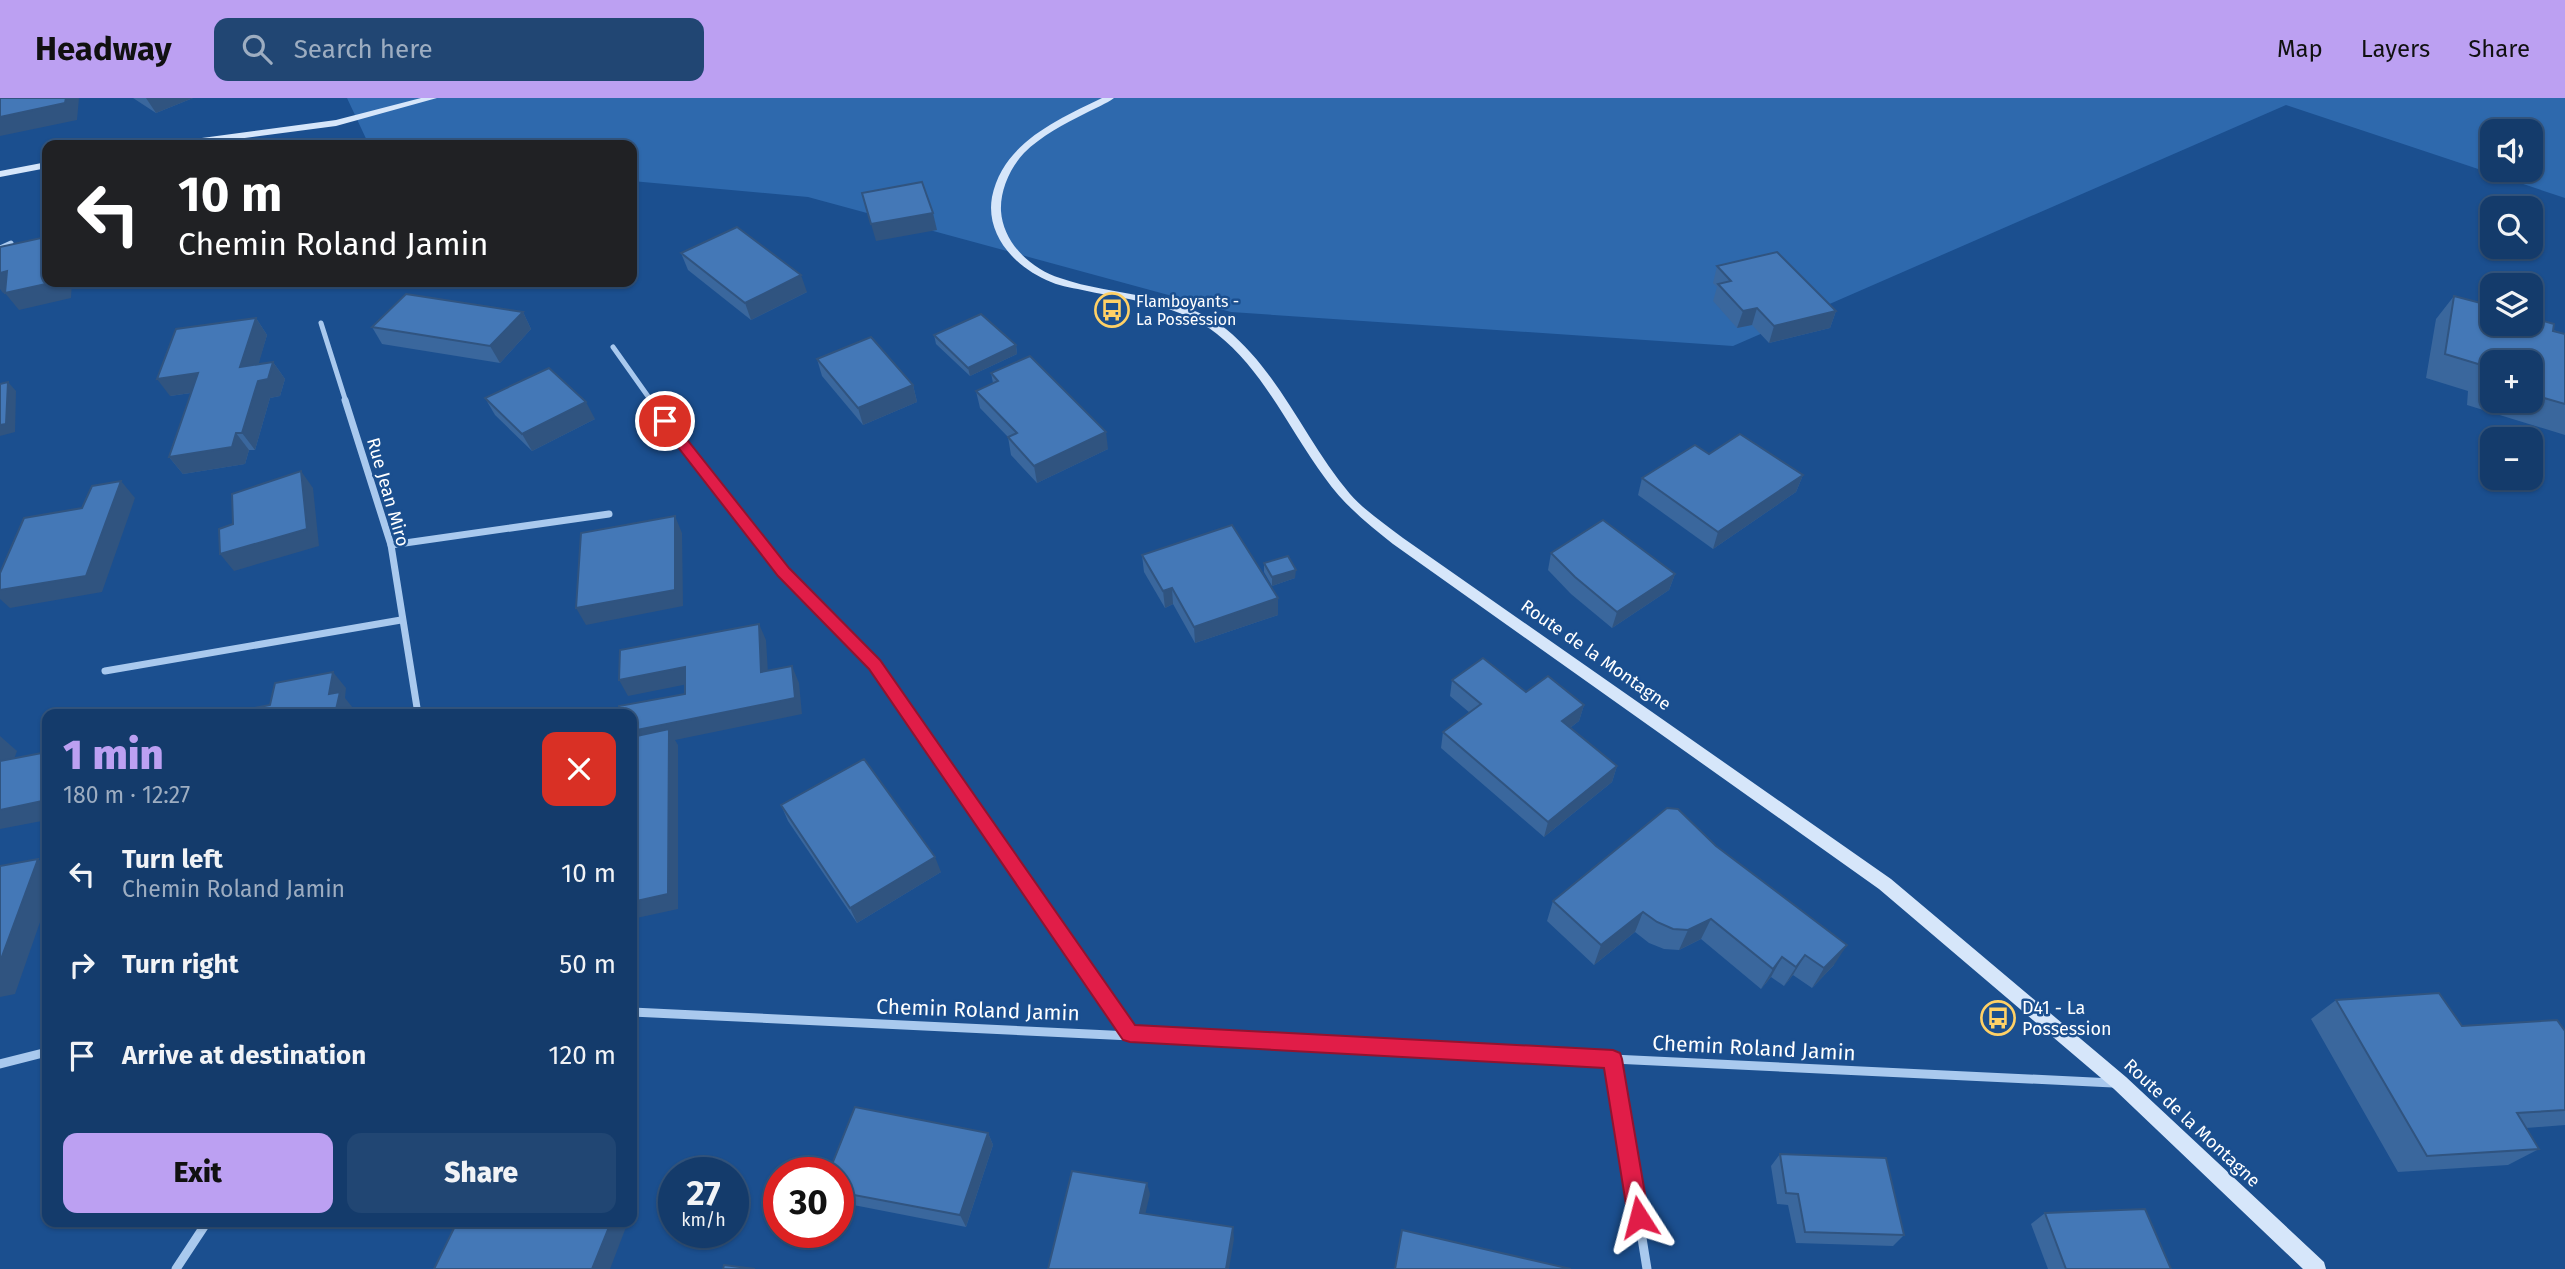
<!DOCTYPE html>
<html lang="en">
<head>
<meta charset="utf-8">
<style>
	:root { --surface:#143b6b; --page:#214673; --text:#f1f3f6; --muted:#9dadc1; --line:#33557e; --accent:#bca0f2 }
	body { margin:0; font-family:"Fira Sans",sans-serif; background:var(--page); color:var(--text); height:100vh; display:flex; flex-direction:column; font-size:26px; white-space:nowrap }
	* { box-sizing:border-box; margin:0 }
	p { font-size:23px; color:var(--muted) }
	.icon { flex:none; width:38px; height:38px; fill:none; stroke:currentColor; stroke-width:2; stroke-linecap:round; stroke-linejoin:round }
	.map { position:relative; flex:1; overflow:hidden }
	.drawer { position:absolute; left:42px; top:611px; width:595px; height:518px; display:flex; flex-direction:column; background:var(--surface); border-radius:14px; box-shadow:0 2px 5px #0004,0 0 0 2px var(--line) }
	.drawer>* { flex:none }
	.hud { position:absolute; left:42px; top:42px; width:595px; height:147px; border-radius:14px; box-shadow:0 2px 5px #0004,0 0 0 2px var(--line); background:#202124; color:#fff; overflow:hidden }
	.tools { position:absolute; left:2480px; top:21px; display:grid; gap:14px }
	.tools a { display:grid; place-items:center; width:63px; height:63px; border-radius:14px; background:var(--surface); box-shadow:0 2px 5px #0004,0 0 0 2px var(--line); font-size:35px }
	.speed { position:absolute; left:658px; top:1059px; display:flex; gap:14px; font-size:35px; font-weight:700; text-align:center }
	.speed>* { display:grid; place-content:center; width:91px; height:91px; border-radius:50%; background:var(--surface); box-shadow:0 2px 5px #0004,0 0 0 2px var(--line); line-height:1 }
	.speed small { font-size:18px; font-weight:400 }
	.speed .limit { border:10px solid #d22; background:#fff; color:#111 }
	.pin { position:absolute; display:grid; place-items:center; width:60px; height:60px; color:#fff; margin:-30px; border:4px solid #fff; border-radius:50%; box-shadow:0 2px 7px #0007 }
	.me { position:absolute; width:77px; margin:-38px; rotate:351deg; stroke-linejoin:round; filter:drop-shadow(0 0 5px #0008) }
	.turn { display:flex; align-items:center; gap:24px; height:147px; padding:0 21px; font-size:32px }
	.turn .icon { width:91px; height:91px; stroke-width:2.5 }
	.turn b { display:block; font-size:49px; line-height:60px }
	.round { display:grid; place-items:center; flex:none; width:74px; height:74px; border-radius:14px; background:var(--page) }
	.headline { display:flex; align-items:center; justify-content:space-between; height:119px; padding:0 21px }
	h1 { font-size:42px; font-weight:800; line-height:52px; color:var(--accent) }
	.cta { display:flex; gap:14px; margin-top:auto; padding:14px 21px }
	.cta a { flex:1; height:80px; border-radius:14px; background:var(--accent); color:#111; font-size:28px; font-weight:800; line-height:80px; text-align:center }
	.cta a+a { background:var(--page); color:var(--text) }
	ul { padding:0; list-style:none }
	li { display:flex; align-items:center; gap:21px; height:91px; padding:0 21px }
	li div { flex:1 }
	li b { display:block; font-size:26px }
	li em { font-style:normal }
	header { display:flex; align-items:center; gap:42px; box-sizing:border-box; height:98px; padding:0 35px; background:var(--accent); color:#111 }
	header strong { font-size:33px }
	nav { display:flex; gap:38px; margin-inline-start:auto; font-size:24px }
	.search { width:490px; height:63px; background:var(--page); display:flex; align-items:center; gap:18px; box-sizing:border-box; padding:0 24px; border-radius:14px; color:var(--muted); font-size:26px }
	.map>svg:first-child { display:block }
	.green { fill:#2e69ad; fill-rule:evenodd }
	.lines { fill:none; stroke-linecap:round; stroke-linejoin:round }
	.minor-far2 { stroke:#a9c9ee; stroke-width:5 }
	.minor-far1 { stroke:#a9c9ee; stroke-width:7 }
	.minor { stroke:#a9c9ee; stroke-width:9 }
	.secondary { fill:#d6e6fa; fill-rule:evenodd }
	.wall { fill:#3a679d; fill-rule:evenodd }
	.shaded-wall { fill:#305480 }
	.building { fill:#4478b7; stroke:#305480; stroke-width:2 }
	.route { fill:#e11d48; stroke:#92132f; stroke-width:2 }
	.labels { text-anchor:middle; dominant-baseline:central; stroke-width:5; stroke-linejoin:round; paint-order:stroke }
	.far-poi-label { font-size:16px; fill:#fff; stroke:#1b4f8f; text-anchor:start }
	.street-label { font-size:18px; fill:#fff; stroke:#1b4f8f }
	.poi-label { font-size:18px; fill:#fff; stroke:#1b4f8f; text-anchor:start }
	.near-street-label { font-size:21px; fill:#fff; stroke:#1b4f8f }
</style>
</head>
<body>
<header>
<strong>Headway</strong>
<div class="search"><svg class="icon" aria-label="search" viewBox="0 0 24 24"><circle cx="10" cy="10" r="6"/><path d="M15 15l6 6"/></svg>Search here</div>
<nav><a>Map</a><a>Layers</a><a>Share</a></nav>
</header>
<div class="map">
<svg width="2565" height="1171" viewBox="0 0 2565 1171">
	<rect width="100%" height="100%" fill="#1b4f8f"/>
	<path class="green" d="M347 0H2565V100L2286 7 1733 248 1231 214 808 99 632 83V47H369ZM2492 33H2530V72H2492Z"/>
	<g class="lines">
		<g class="minor-far2">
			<polyline points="0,150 11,145"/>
			<polyline points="321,225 346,304"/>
			<polyline points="613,249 652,304"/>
		</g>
		<g class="minor-far1">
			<polyline points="345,302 391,447 418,616"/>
			<polyline points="651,302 783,474 874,566 958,687"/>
			<polyline points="391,447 609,416"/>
			<polyline points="105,573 401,522"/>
		</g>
		<g class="minor">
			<polyline points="957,686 1130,936"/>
			<polyline points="632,914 2113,985"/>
			<polyline points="1613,961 1647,1171"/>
			<polyline points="0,966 47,954"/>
			<polyline points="176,1171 207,1124"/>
		</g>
		<g class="secondary">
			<polygon points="421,0 437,0 336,28 192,47 167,47 172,44 336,22"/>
			<path d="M1102 0H1114C1106 6 1095 10 1086 15 1064 26 1041 38 1024 55 1010 70 1000 92 1001 113 1003 145 1031 171 1060 180 1114 199 1179 194 1226 231 1280 275 1306 344 1350 396 1365 413 1385 426 1403 440L1891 781 2126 979 2324 1164 2326 1171H2303L2114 991 1879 791 1393 446C1368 426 1344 407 1325 380 1290 333 1264 273 1217 236 1181 207 1130 202 1087 193 1075 190 1062 189 1051 184 1017 171 985 138 992 99 1003 45 1057 22 1102 0Z"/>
			<polygon points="47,64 47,70 0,79 0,73"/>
		</g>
	</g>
	<g class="wall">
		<polygon points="133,0 193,0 156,15"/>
		<polygon points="681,155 807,194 751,222 688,172"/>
		<polygon points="1717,168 1836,213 1830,230 1769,245 1752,227 1737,230 1713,203 1717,189 1713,185"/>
		<path d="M2454 198 2565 236V337L2467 307 2468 293 2426 280 2436 221ZM2492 264H2530V303H2492Z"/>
		<polygon points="523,214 531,231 500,265 382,246 372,229"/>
		<polygon points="256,220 267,237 258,266 273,264 285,281 280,298 270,300 255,352 249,352 245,366 183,376 169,359 191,295 170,298"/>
		<polygon points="934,237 1016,247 1017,256 970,278 936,246"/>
		<polygon points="817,261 913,287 917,304 863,327 822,278"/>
		<polygon points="991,275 1108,351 1037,385 1011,357 1008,339 980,310 976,293 993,285"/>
		<polygon points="485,300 595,321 532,353 495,317"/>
		<polygon points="1709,356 1803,377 1796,394 1713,451 1638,397 1642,380"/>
		<polygon points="1551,455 1675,476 1669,492 1612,530 1571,496 1548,472"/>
		<polygon points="1142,457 1278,500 1278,517 1195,545 1173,506 1165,510 1144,474"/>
		<polygon points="1264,465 1295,480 1272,488 1264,474"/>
		<polygon points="1452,582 1526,594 1584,607 1579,623 1570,630 1617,668 1612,684 1544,739 1441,650 1443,634 1470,615 1450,598"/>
		<polygon points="781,707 941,774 857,825 788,723"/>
		<polygon points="1667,710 1834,867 1812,890 1793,877 1784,888 1771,879 1761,891 1701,841 1679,852 1664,851 1649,845 1635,834 1594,867 1547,823 1553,803"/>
		<polygon points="2336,902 2462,928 2565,933 2565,1027 2526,1030 2539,1051 2508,1067 2398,1074 2311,921"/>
		<polygon points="988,1035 993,1047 966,1129 838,1104 838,1074"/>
		<polygon points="1780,1056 1904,1137 1893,1148 1796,1145 1788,1107 1777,1106 1771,1068"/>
		<polygon points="2045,1115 2171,1171 2048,1171 2031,1126"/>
	</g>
	<g class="shaded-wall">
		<polygon points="66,0 79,0 77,22 0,38 0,19"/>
		<polygon points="146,0 193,0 156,15"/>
		<polygon points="933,115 937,132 876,143 871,126"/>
		<polygon points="7,173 21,190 3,195 0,191 0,175"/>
		<polygon points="801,177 807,194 751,222 745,205"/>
		<polygon points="55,184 72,184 71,200 19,212 5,195"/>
		<polygon points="1757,210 1752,227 1737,230 1743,213"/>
		<polygon points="1836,213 1830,230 1769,245 1774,228"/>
		<polygon points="523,214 531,231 500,265 490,248"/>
		<polygon points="256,220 267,237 253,286 240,269"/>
		<polygon points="1016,247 1017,256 970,278 968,270"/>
		<polygon points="273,264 285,281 280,298 270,300 255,352 242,335 258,283"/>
		<polygon points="198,275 211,292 170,298 157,281"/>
		<polygon points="8,284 16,293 15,334 0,338 0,327"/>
		<polygon points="913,287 917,304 863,327 858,310"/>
		<polygon points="586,304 595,321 532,353 522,336"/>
		<polygon points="1106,334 1108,351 1037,385 1034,368"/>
		<polygon points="236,335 249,352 245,366 183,376 169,359"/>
		<polygon points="301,373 313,390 319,448 234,473 220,456"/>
		<polygon points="1803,377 1796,394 1713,451 1718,434"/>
		<polygon points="121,383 135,400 102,494 10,510 0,501 0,492"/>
		<polygon points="675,418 682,435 683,508 586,527 576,510"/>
		<polygon points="1296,472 1295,480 1272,488 1272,479"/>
		<polygon points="1675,476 1669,492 1612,530 1617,514"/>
		<polygon points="1172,490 1173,506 1165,510 1163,493"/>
		<polygon points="1278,500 1278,517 1195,545 1194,529"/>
		<polygon points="759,526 766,542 769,591 761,574"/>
		<polygon points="792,568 799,585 802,616 675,642 678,647 678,811 632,821 632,633"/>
		<polygon points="685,569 693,585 628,598 619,582"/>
		<polygon points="333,574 346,590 345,600 353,610 352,616 335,616 329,596"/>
		<polygon points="1584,607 1579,623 1558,639 1562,623"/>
		<polygon points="0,638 17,653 7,681 0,675"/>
		<polygon points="1617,668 1612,684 1544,739 1548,724"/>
		<polygon points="47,702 47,722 0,731 0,712"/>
		<polygon points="935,759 941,774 857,825 850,810"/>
		<polygon points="38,761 47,768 47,804 15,896 0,899 0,864"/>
		<polygon points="1643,814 1635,834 1594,867 1601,847"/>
		<polygon points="1711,821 1701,841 1679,852 1688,832"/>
		<polygon points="1847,847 1834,867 1812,890 1824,870"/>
		<polygon points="1805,857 1793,877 1784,888 1796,869"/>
		<polygon points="1782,859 1771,879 1761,891 1773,871"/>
		<polygon points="988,1035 993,1047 966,1129 960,1117"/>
		<polygon points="1147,1085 1150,1096 1143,1126 1140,1115"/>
		<polygon points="632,1101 635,1105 632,1114"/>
		<polygon points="611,1124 628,1124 610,1171 592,1171"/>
		<polygon points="1233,1129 1234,1141 1229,1171 1226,1171"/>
	</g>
	<g class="building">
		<polygon points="0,0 66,0 65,5 0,19"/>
		<polygon points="922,84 933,115 871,126 862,95"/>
		<polygon points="47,129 47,184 55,184 5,195 7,173 0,175 0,149 46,139"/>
		<polygon points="737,129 801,177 745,205 681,155"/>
		<polygon points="1777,154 1836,213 1774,228 1757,210 1743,213 1718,186 1731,183 1717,168"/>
		<polygon points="406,196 523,214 490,248 372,229"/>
		<polygon points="2454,198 2492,208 2492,226 2530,226 2530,219 2554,226 2553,233 2565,236 2565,306 2530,296 2530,264 2492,264 2492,285 2487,283 2488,269 2445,256"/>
		<polygon points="981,216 1016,247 968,270 934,237"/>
		<polygon points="256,220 240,269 273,264 268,281 258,283 242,335 236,335 232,349 169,359 198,275 157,281 176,231"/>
		<polygon points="871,239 913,287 858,310 817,261"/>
		<polygon points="1030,258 1106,334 1034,368 1008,339 1017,335 976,293 998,283 991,275"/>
		<polygon points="549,270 586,304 522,336 485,300"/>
		<polygon points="8,284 6,326 0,327 0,286"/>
		<polygon points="1740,336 1803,377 1718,434 1642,380 1695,347 1709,356"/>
		<polygon points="301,373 307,431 220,456 219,431 233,426 232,396"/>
		<polygon points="121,383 86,478 0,492 0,475 24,420 82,410 92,388"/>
		<polygon points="675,418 675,492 576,510 581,435"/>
		<polygon points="1603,422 1675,476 1617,514 1575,479 1551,455"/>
		<polygon points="1232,427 1278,500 1194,529 1172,490 1163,493 1142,457"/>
		<polygon points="1288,458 1296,472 1272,479 1264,465"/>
		<polygon points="759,526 761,574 792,568 795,600 632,633 632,616 619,616 619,608 685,596 685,569 619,582 620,552"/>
		<polygon points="1483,560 1526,594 1548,578 1584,607 1562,623 1617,668 1548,724 1443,634 1481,606 1452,582"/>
		<polygon points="333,574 329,596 340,594 335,616 224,616 270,607 275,585"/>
		<polygon points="669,631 668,796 632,804 632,639"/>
		<polygon points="47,654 47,702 0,712 0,663"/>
		<polygon points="864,661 935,759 850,810 781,707"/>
		<polygon points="1667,710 1678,711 1716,748 1847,847 1824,870 1805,857 1796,869 1782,859 1773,871 1711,821 1688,832 1673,831 1657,824 1643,814 1601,847 1553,803"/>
		<polygon points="38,761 0,864 0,768"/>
		<polygon points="2439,895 2462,928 2557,922 2565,933 2565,1012 2517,1015 2539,1051 2427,1058 2336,902"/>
		<polygon points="855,1009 988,1035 960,1117 838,1094 838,1074 829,1074"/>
		<polygon points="1780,1056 1886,1060 1904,1137 1805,1134 1798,1096 1786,1095"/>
		<polygon points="1072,1073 1147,1085 1140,1115 1233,1129 1226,1171 1048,1171"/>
		<polygon points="2145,1111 2171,1171 2066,1171 2045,1115"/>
		<polygon points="457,1124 611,1124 592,1171 434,1171"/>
		<polygon points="1402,1132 1571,1171 1395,1171"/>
		<polygon points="724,1167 755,1171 723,1171"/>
	</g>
	<polygon class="route" points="665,318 670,320 789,470 880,562 1135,927 1613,952 1620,955 1622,961 1649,1119 1646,1126 1639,1129 1631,1126 1628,1119 1604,970 1130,944 1123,942 869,571 778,478 660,326 658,323"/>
	<defs>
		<g id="bus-ring" transform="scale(1.75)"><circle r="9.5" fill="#1b4f8f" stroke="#ffd166" stroke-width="1.5"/><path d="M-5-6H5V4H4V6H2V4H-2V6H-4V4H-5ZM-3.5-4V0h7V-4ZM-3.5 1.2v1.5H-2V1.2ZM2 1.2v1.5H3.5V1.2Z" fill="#ffd166"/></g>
	</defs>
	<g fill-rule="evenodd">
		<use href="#bus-ring" x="1112" y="212"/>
		<use href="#bus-ring" x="1998" y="920"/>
	</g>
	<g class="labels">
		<g class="far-poi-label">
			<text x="1136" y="203">Flamboyants -<tspan x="1136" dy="18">La Possession</tspan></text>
		</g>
		<g class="street-label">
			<text transform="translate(388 394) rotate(74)">Rue Jean Miro</text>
			<text transform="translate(1596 557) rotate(35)">Route de la Montagne</text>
			<text transform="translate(2192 1025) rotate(43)">Route de la Montagne</text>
		</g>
		<g class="poi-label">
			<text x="2022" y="910">D41 - La<tspan x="2022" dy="21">Possession</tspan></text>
		</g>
		<g class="near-street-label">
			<text transform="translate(978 912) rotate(2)">Chemin Roland Jamin</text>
			<text transform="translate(1754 950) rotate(3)">Chemin Roland Jamin</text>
		</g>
	</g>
</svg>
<div class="tools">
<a><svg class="icon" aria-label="sound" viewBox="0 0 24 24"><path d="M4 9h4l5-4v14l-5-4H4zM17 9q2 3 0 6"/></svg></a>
<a><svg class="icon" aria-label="search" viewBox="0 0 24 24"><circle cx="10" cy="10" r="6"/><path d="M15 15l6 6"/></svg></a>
<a><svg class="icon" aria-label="layers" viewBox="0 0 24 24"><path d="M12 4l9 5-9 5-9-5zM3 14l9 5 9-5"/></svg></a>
<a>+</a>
<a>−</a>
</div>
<div class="speed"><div>27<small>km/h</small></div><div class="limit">30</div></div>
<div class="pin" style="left:665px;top:323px;background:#d93025"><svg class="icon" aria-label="arrive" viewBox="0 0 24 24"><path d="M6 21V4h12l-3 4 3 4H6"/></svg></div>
<svg class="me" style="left:1639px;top:1119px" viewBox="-20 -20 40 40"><path d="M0-17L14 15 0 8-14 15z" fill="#e11d48" stroke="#fff" stroke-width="4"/></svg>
<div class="hud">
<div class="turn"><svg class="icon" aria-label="left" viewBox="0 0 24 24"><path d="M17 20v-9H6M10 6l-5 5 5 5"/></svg><div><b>10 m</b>Chemin Roland Jamin</div></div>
</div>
<section class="drawer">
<div class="headline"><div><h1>1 min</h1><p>180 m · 12:27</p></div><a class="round" style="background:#d93025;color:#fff"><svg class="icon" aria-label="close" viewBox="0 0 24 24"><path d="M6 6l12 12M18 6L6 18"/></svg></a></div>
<ul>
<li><svg class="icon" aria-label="left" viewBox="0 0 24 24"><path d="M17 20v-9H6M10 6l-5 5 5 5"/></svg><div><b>Turn left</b><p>Chemin Roland Jamin</p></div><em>10 m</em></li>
<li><svg class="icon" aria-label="right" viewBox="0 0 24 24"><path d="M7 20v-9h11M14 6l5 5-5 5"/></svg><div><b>Turn right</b></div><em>50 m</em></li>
<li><svg class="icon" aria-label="arrive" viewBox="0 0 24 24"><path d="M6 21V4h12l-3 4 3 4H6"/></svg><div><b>Arrive at destination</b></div><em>120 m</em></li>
</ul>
<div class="cta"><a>Exit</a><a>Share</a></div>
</section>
</div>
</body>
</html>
